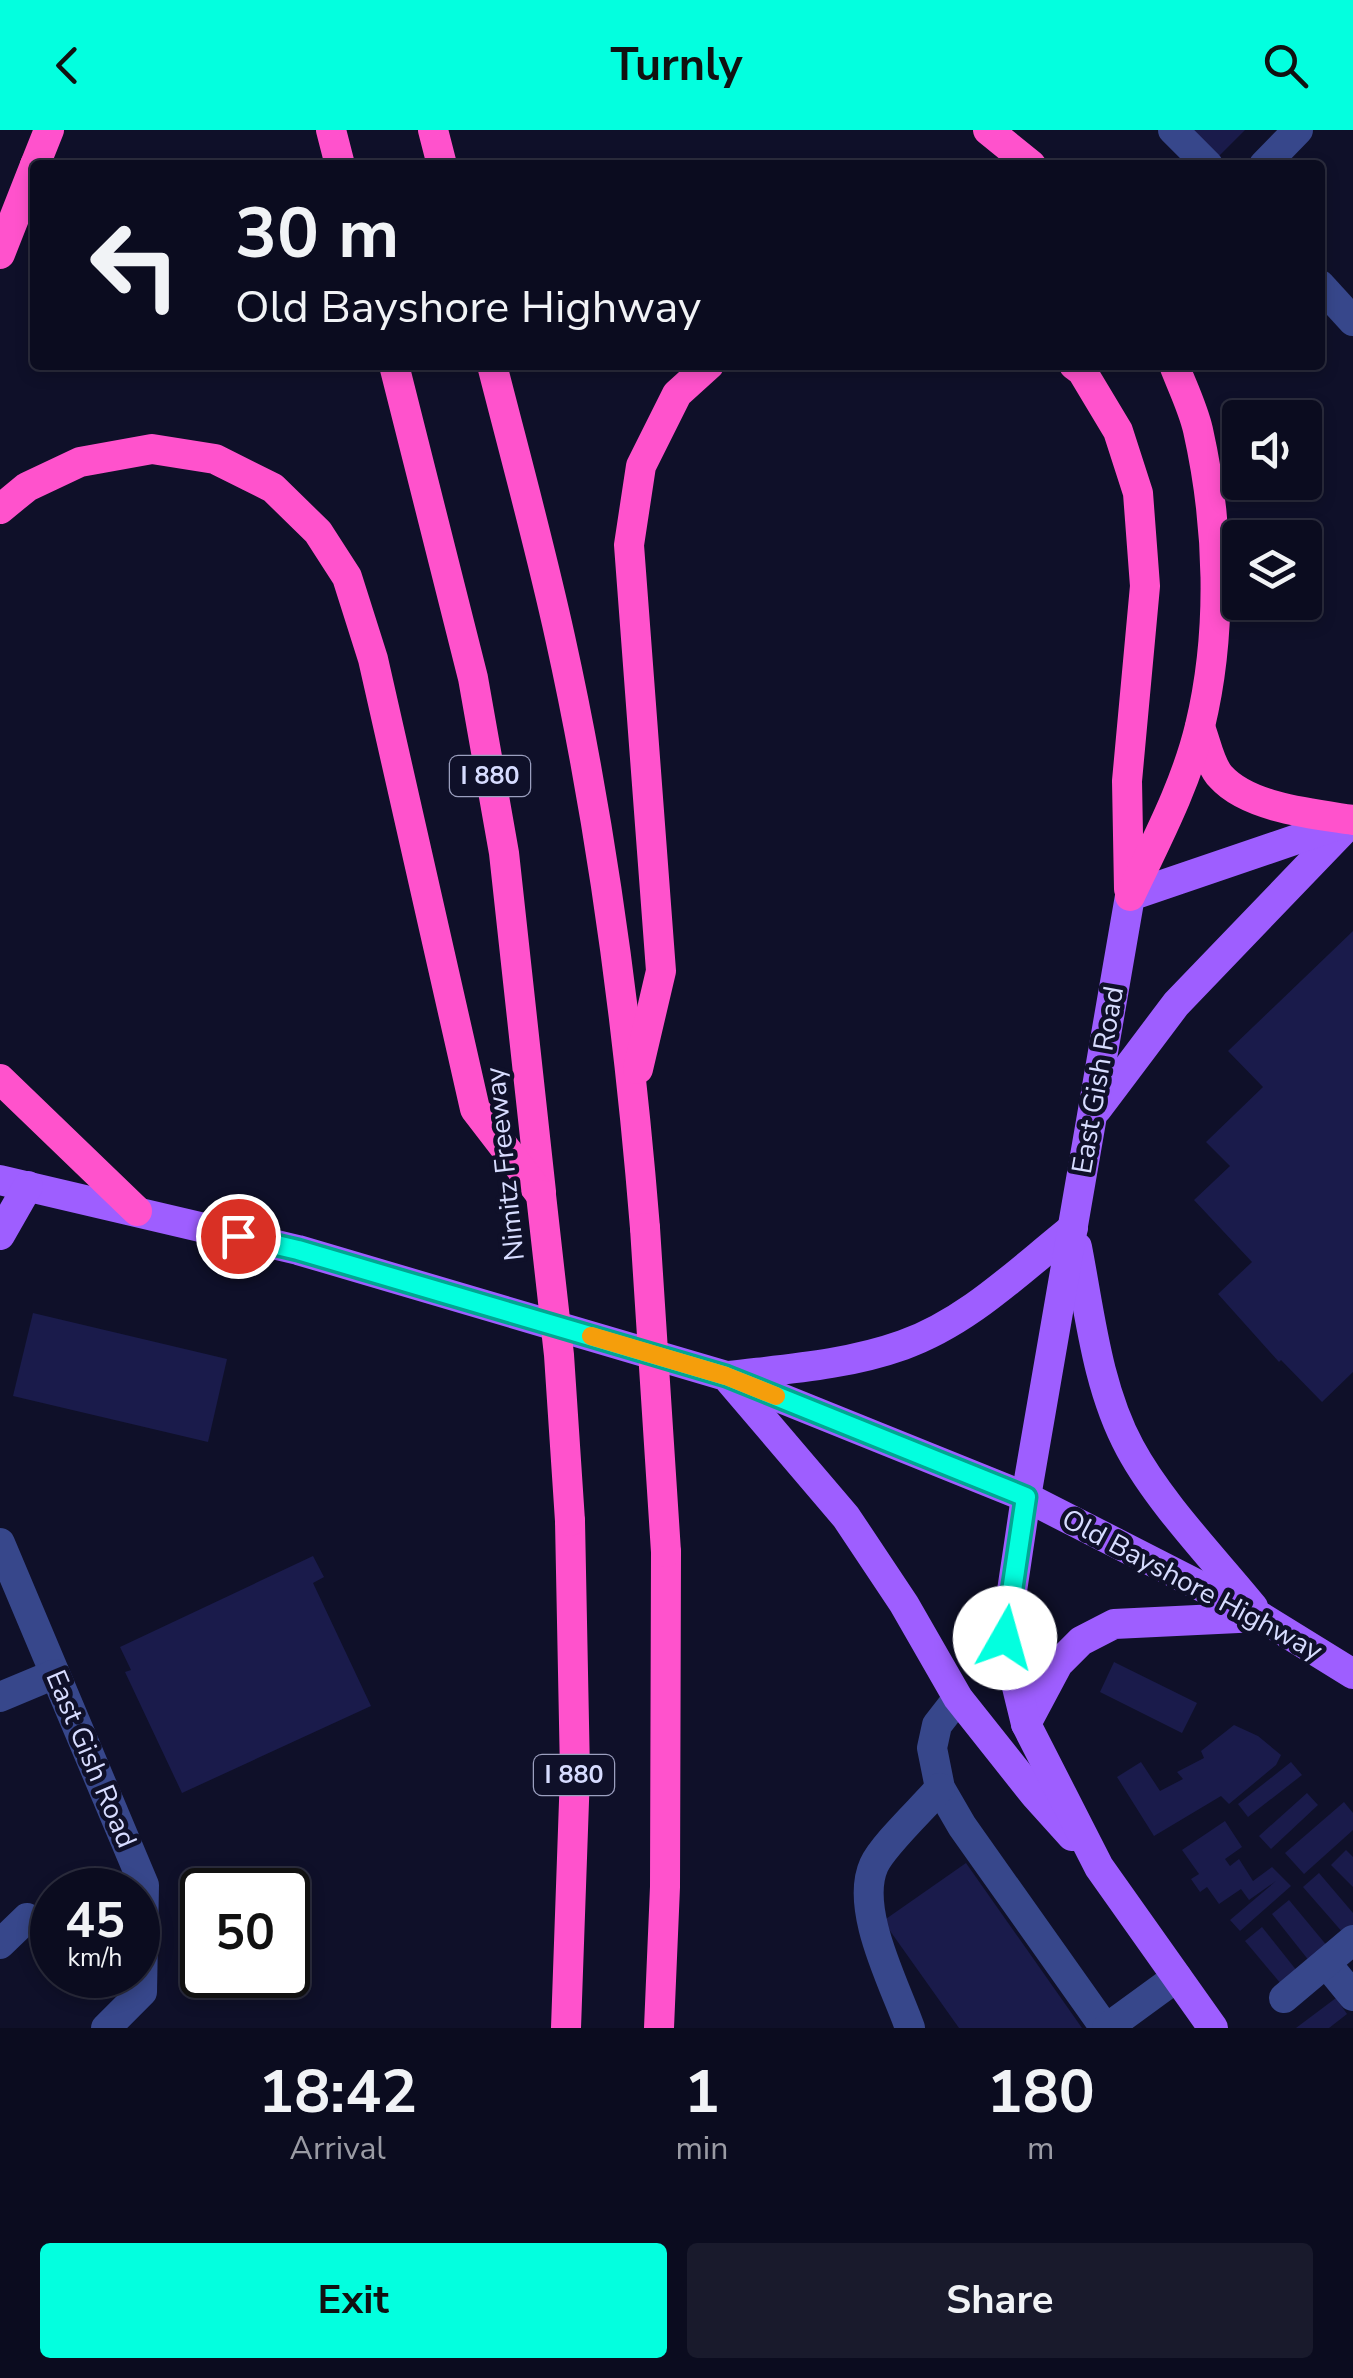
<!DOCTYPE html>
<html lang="en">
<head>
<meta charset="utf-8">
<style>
	:root { --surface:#0b0c1f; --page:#191a2c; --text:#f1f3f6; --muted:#9a9ba4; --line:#2b2c3d; --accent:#03ffdf }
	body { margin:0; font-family:"Nunito Sans",sans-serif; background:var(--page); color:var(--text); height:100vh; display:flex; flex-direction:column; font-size:38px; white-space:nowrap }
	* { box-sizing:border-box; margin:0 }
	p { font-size:32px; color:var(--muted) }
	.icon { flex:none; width:55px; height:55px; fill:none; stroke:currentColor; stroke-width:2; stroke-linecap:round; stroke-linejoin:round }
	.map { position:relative; height:1898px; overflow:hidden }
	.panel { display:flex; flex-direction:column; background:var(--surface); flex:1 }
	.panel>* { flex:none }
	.guide { position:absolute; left:30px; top:30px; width:1295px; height:210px; border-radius:10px; box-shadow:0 5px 15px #0003,0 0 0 2px var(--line); background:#0b0c1f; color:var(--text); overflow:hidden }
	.fabs { position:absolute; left:1222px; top:270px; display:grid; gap:20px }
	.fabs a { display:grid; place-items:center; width:100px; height:100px; border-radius:10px; background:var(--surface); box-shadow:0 5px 15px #0003,0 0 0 2px var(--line); font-size:50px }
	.speed { position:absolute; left:30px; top:1738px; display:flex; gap:20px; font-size:50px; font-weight:700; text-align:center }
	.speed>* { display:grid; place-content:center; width:130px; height:130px; border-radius:50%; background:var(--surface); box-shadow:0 5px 15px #0003,0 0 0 2px var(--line); line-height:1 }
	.speed small { font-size:25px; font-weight:400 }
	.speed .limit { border:5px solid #111; border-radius:15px; background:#fff; color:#111 }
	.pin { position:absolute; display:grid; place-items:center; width:85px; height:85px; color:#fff; margin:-42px; border:5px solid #fff; border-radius:50%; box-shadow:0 2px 10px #0007 }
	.me { position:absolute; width:110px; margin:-55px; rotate:7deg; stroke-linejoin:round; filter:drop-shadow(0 0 8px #0008) }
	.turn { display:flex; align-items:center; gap:35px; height:210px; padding:0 40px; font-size:45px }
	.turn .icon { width:130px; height:130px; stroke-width:2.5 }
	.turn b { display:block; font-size:70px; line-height:85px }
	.eta { display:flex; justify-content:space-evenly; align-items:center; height:170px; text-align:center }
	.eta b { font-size:60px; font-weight:700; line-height:70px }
	.action { display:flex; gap:20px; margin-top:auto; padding:20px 40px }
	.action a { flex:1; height:115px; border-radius:10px; background:var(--accent); color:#111; font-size:40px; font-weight:700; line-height:115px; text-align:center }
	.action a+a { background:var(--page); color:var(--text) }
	header { display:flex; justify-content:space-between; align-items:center; height:130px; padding:0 40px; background:var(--accent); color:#111; font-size:45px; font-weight:700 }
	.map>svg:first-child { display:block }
	.building { fill:#1a1b4b }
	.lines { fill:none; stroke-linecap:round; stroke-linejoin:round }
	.minor { stroke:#37478b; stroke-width:30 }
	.major { stroke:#9e5eff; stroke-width:30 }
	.highway { stroke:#ff52cc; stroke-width:30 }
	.highway-bridge { stroke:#ff52cc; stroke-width:30 }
	.route-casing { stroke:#02a691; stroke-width:25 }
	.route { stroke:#03ffdf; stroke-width:18 }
	.slow { stroke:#f59e0b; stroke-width:18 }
	.labels { text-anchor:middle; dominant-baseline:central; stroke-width:9; stroke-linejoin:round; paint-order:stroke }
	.shield { fill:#0f1029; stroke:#9b9fbf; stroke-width:2.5 }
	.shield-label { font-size:25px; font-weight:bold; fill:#d7dcff }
	.street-label { font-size:28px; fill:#d7dcff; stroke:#0f1029 }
</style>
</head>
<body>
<header><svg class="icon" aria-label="back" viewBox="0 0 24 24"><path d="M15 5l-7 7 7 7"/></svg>Turnly<svg class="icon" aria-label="search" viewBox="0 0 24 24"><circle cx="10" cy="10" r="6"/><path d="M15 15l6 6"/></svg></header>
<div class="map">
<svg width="1353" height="1898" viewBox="0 0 1353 1898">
	<rect width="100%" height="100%" fill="#0f1029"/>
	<g class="building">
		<polygon points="1191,0 1245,0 1218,27"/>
		<polygon points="1353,801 1353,1242 1322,1272 1281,1230 1279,1232 1218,1164 1252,1132 1194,1070 1230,1036 1206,1012 1263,957 1228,921"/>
		<polygon points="33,1183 227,1229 208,1312 13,1266"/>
		<polygon points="313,1426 324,1447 313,1453 371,1576 182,1663 125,1542 131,1540 120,1517"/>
		<polygon points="1114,1532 1197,1573 1182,1603 1100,1562"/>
		<polygon points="1234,1595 1258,1606 1281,1625 1276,1635 1229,1674 1221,1666 1154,1706 1117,1647 1141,1632 1160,1661 1183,1649 1177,1642 1204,1628 1201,1621"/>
		<polygon points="1291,1632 1302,1645 1248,1687 1238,1674"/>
		<polygon points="1307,1663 1318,1675 1271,1719 1259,1706"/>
		<polygon points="1344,1672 1353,1683 1353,1700 1304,1744 1285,1723"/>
		<polygon points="1225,1691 1242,1717 1225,1729 1230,1736 1239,1729 1253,1751 1272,1737 1291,1756 1240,1801 1230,1790 1276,1751 1249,1770 1241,1759 1219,1774 1207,1757 1200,1762 1191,1749 1199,1744 1182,1720"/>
		<polygon points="1346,1720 1353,1727 1353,1757 1331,1735"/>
		<polygon points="966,1733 1082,1898 959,1898 883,1791"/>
		<polygon points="1319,1743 1353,1783 1353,1797 1344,1804 1303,1757"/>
		<polygon points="1289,1770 1328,1817 1310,1832 1272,1784"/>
		<polygon points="1262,1797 1297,1841 1281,1854 1245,1811"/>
		<polygon points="1336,1868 1347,1884 1329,1898 1296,1898"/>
	</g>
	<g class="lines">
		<g class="minor">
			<polyline points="1173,0 1208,35"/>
			<polyline points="1264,35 1298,0"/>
			<polyline points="1320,155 1353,191"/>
			<polyline points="0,1413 144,1755 142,1862 106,1898"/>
			<polyline points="0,1567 55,1544"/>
			<polyline points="958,1568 937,1595 932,1618 940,1658 962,1696 1105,1898"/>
			<polyline points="0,1814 27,1788"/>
			<polyline points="1326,1833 1353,1866"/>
			<polyline points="1284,1868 1353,1810"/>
			<path d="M910 1898C895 1855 854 1779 874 1735 883 1715 924 1677 940 1658"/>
			<polyline points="1107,1898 1177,1847"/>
		</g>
		<g class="major">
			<polyline points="1097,979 1176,874 1348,695"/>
			<polyline points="0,1050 298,1120 726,1246 1026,1367 1261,1487 1353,1544"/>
			<polyline points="0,1105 28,1056"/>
			<path d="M1077 1117C1090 1184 1097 1257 1130 1318 1159 1372 1213 1428 1253 1477"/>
			<path d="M729 1246C787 1239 847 1235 903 1215 968 1192 1020 1140 1073 1098"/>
			<polyline points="731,1252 846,1387 904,1474 958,1568 1035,1665 1072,1706"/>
			<polyline points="1026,1594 1058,1534 1081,1511 1114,1494 1259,1487"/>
			<polyline points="1213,1898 1099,1737 1026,1594 1005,1508 1026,1367 1130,766 1353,690"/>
		</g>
		<g class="highway">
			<polyline points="331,0 340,35"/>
			<polyline points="433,0 442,35"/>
			<polyline points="988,0 1031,35"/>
			<polyline points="35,35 49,0"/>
			<polyline points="0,124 35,35"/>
			<polyline points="394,235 473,548 504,723 541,1062"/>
			<path d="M492 235C515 325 540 416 560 507 603 701 629 900 645 1098"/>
			<polyline points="1074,235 1082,241 1118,301 1138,363 1145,456 1127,651 1129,759"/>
			<polyline points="0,379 27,357 80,332 152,319 215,329 273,358 318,402 347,447 373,529 475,979 541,1065"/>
			<path d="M1200 597C1206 612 1210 636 1221 647 1249 678 1314 684 1353 690"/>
			<path d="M1130 766C1156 711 1186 655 1200 596 1223 501 1219 394 1198 300 1193 278 1182 256 1174 235"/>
			<polyline points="638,939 661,841 629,415 641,336 677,264 709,235"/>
			<polyline points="0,949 137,1081"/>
			<polyline points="566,1898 575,1643 570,1391"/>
			<polyline points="659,1898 665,1757 666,1422"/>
		</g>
		<g class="highway-bridge">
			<polyline points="541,1065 559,1225 570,1391"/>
			<polyline points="645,1098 666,1422"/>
		</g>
	</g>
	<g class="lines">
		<g class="route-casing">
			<polyline id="route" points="238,1106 298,1120 726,1246 1026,1367 1005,1508"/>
		</g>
		<use href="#route" class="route"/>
		<polyline class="slow" points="591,1206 726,1246 776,1266"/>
	</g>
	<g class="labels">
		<g class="shield">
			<rect x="450" y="626" width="80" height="40" rx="8"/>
			<rect x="534" y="1625" width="80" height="40" rx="8"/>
		</g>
		<g class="shield-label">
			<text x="490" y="646">I 880</text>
			<text x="574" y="1645">I 880</text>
		</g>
		<g class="street-label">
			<text transform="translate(1098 950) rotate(-80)">East Gish Road</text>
			<text transform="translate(505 1034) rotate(-96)">Nimitz Freeway</text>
			<text transform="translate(1192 1455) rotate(28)">Old Bayshore Highway</text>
			<text transform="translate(91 1629) rotate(67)">East Gish Road</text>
		</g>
	</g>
</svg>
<div class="fabs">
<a><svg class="icon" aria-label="sound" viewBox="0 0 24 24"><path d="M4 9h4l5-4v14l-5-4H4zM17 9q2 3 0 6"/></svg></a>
<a><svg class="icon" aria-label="layers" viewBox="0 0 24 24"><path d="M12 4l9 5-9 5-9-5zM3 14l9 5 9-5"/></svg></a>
</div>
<div class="speed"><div>45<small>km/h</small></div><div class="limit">50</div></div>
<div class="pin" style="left:238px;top:1106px;background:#d93025"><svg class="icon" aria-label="arrive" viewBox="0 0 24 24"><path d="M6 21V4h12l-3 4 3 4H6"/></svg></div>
<svg class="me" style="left:1005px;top:1508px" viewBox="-20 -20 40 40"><circle r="19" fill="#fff"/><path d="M0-13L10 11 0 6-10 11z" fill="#03ffdf"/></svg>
<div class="guide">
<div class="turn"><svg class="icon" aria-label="left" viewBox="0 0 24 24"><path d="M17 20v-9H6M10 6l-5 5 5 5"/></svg><div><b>30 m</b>Old Bayshore Highway</div></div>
</div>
</div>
<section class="panel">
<div class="eta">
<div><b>18:42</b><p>Arrival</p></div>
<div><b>1</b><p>min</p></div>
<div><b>180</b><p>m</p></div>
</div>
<div class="action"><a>Exit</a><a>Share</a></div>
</section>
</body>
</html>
